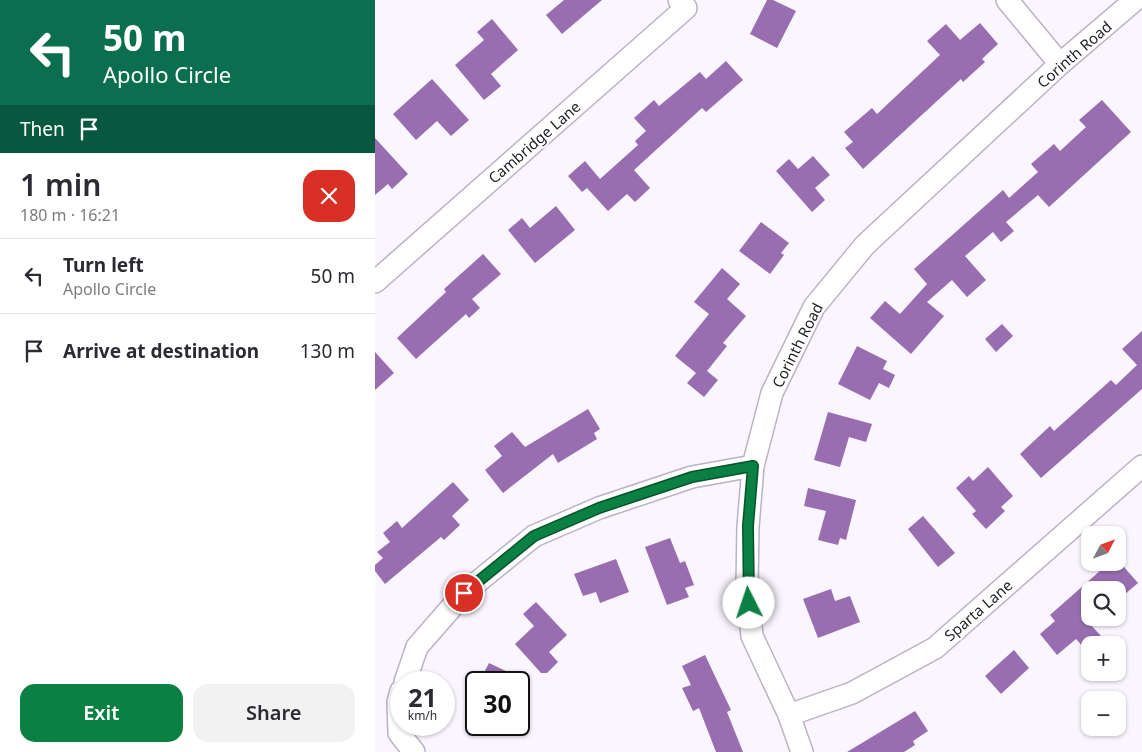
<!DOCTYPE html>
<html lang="en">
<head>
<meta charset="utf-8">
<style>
	:root { --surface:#fff; --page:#f2f2f3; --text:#2b2b33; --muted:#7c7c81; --line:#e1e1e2; --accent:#0b8043 }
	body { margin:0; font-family:"Noto Sans",sans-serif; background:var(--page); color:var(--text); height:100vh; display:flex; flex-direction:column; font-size:19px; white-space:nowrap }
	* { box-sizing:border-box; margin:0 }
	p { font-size:16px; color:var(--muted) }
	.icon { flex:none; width:28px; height:28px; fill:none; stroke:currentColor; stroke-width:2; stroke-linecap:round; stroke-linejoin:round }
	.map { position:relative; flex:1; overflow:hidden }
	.side { display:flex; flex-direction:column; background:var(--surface); width:375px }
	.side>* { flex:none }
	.hud { background:#0b6e4f; color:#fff; overflow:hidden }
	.needle { width:32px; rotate:49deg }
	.controls { position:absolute; left:706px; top:526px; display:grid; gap:10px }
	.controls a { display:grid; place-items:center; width:45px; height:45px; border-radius:10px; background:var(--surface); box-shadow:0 1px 4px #0004; font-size:25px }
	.speed { position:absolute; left:15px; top:671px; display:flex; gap:10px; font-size:25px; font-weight:700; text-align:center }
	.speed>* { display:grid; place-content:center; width:65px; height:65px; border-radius:50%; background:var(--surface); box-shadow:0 1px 4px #0004; line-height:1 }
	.speed small { font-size:12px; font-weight:400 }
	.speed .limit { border:2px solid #111; border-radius:8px; background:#fff; color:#111 }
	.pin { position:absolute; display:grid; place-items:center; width:42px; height:42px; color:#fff; margin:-21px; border:2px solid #fff; border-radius:50%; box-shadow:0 1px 5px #0007 }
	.me { position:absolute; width:55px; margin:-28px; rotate:356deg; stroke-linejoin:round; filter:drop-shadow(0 0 4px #0008) }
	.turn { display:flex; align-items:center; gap:18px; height:105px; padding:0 20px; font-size:22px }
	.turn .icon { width:65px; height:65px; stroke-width:2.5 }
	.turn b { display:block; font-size:35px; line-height:42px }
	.then { display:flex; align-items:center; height:48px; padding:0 20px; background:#0003; gap:10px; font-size:19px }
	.round { display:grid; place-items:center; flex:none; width:52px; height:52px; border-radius:15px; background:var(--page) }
	.summary { display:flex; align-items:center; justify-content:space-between; height:85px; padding:0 20px }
	h1 { font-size:30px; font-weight:600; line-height:38px }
	.primary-button { display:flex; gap:10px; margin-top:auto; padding:10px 20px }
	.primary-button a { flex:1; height:58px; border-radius:15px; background:var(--accent); color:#fff; font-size:20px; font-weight:600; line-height:58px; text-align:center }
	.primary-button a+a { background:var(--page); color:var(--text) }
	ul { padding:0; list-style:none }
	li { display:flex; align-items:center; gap:15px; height:75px; padding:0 20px; border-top:1px solid var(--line) }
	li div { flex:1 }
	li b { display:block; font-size:19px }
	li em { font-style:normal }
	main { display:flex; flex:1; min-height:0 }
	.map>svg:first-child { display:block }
	.building { fill:#986eb1 }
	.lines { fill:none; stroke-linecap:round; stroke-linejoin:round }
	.minor-casing { stroke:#bdb1c6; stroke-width:24 }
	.minor { stroke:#fff; stroke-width:21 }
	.route-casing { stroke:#07532c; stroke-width:12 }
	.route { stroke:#0b8043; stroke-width:9 }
	.labels { text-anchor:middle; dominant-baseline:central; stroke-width:4; stroke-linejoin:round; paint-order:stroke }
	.street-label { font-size:15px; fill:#252028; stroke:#fff }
</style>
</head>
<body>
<main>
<section class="side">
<div class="hud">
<div class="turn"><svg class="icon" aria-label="left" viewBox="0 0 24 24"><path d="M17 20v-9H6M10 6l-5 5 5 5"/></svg><div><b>50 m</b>Apollo Circle</div></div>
<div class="then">Then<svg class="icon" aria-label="arrive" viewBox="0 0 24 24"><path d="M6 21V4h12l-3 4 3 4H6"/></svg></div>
</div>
<div class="summary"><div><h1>1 min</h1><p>180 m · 16:21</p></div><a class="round" style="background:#d93025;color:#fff"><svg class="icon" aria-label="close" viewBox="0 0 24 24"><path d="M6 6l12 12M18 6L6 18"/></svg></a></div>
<ul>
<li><svg class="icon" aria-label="left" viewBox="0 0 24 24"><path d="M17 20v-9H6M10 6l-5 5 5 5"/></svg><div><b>Turn left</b><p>Apollo Circle</p></div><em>50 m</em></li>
<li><svg class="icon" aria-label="arrive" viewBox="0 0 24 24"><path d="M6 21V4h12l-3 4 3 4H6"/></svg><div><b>Arrive at destination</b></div><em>130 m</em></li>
</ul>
<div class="primary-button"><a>Exit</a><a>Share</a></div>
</section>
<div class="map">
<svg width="767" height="752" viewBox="0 0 767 752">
	<rect width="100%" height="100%" fill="#faf5fe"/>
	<g class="building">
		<polygon points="189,0 227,0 187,34 171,15"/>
		<polygon points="392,0 398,0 421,11 402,48 375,34"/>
		<polygon points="117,19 143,50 116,74 126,86 109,100 80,65 109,40 102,32"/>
		<polygon points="605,23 623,44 607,59 610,62 588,82 586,79 488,169 470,148 478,142 469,132 497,108 502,114 565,55 552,41 571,24 585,40"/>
		<polygon points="351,61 368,80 331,112 327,108 259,170 275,188 260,202 252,194 233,211 212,188 207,192 193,176 210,161 225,179 263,145 260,141 271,131 259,118 279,100 284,106 325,72 331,79"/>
		<polygon points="57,79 94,120 76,136 62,121 41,140 18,114"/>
		<polygon points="727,100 756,132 674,207 663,195 631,222 639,231 626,242 618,232 590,256 611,280 592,297 577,280 552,302 569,316 536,354 495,318 510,301 525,314 552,284 539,269 628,190 634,198 663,172 656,164 679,144 685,151 711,127 704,120"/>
		<polygon points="0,138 33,174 17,189 13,184 0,195"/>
		<polygon points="438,156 455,175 440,188 450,200 437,212 401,171 414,159 423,169"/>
		<polygon points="181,206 200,230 160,263 133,230 147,218 155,228"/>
		<polygon points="386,222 414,243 406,253 409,255 395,274 364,251"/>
		<polygon points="108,254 126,274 97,299 105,308 94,318 91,314 41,359 22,338 71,292 69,289"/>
		<polygon points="347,268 365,284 352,299 371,316 348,343 352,346 332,371 343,380 329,397 312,383 321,373 300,356 334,314 319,302"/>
		<polygon points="627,324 638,336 621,352 610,339"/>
		<polygon points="767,331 767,389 666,478 645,454 675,426 679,431 736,380 741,385 762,365 747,349"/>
		<polygon points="482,346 512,361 508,369 520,375 514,388 504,383 495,400 463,384"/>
		<polygon points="0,352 19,373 0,390"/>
		<polygon points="213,409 225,429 219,433 222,439 183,463 178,454 128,493 110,470 127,456 119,446 137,432 150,447"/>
		<polygon points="453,412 497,424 491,442 474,437 465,467 439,460"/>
		<polygon points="613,467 638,496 626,507 630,511 611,529 597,514 601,511 581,488 594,476 598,481"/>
		<polygon points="78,482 94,500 77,516 85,525 69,540 66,537 10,584 0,571 0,565 8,558 2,552 15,542 8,533 22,521 27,528"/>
		<polygon points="433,488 481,500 471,540 465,538 463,545 443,540 451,511 429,506"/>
		<polygon points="548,516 580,553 563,567 533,529"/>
		<polygon points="295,538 305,563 310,561 319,585 310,588 314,597 292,605 270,547"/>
		<polygon points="241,559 254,592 225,603 221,592 208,596 199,574"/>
		<polygon points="742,559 763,583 742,601 742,590 715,590 715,624 727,637 711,650 701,639 682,655 665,634 680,621 675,615 735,562 742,562"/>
		<polygon points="456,589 460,601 475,596 485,622 443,638 428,599"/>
		<polygon points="161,602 192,635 174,652 183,662 172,673 166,673 140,644 159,626 148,614"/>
		<polygon points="639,650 654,668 626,694 610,676"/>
		<polygon points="330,655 356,710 352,712 368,752 341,752 324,708 318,711 307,688 316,685 307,666"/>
		<polygon points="114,663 154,682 104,682"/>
		<polygon points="540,711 553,731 538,741 540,745 529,752 472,752"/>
	</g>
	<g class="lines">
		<g class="minor-casing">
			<g id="minor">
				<polyline points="632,0 685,64"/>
				<polyline points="0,282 311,8 304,0"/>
				<polyline points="30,682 42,647 89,593 159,536 224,508 317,477 378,466"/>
				<polyline points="26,691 23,702 24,733 39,752"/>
				<polyline points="414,715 477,693 560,648 767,466"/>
				<polyline points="427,752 414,715 377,636 372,586 373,527 378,466 397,393 439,307 490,245 685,64 760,0"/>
			</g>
		</g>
		<use href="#minor" class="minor"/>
	</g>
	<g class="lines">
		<g class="route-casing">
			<polyline id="route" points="89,593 159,536 224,508 317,477 378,466 373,526 374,603"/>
		</g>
		<use href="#route" class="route"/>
	</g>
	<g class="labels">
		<g class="street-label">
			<text transform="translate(699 54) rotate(-41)">Corinth Road</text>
			<text transform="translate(159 142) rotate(-41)">Cambridge Lane</text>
			<text transform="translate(422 345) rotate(-63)">Corinth Road</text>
			<text transform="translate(603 610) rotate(-41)">Sparta Lane</text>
		</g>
	</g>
</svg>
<div class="controls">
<a><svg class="needle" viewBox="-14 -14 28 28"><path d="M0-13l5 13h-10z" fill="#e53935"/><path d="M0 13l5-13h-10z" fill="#7c7c81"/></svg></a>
<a><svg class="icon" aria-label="search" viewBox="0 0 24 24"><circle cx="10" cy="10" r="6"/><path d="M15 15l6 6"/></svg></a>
<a>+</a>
<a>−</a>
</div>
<div class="speed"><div>21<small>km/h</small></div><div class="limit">30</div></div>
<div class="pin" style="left:89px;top:593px;background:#d93025"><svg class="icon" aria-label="arrive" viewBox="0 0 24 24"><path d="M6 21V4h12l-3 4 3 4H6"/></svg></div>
<svg class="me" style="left:374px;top:603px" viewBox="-20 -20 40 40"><circle r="19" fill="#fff"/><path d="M0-13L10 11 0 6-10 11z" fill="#0b8043"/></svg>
</div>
</main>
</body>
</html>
